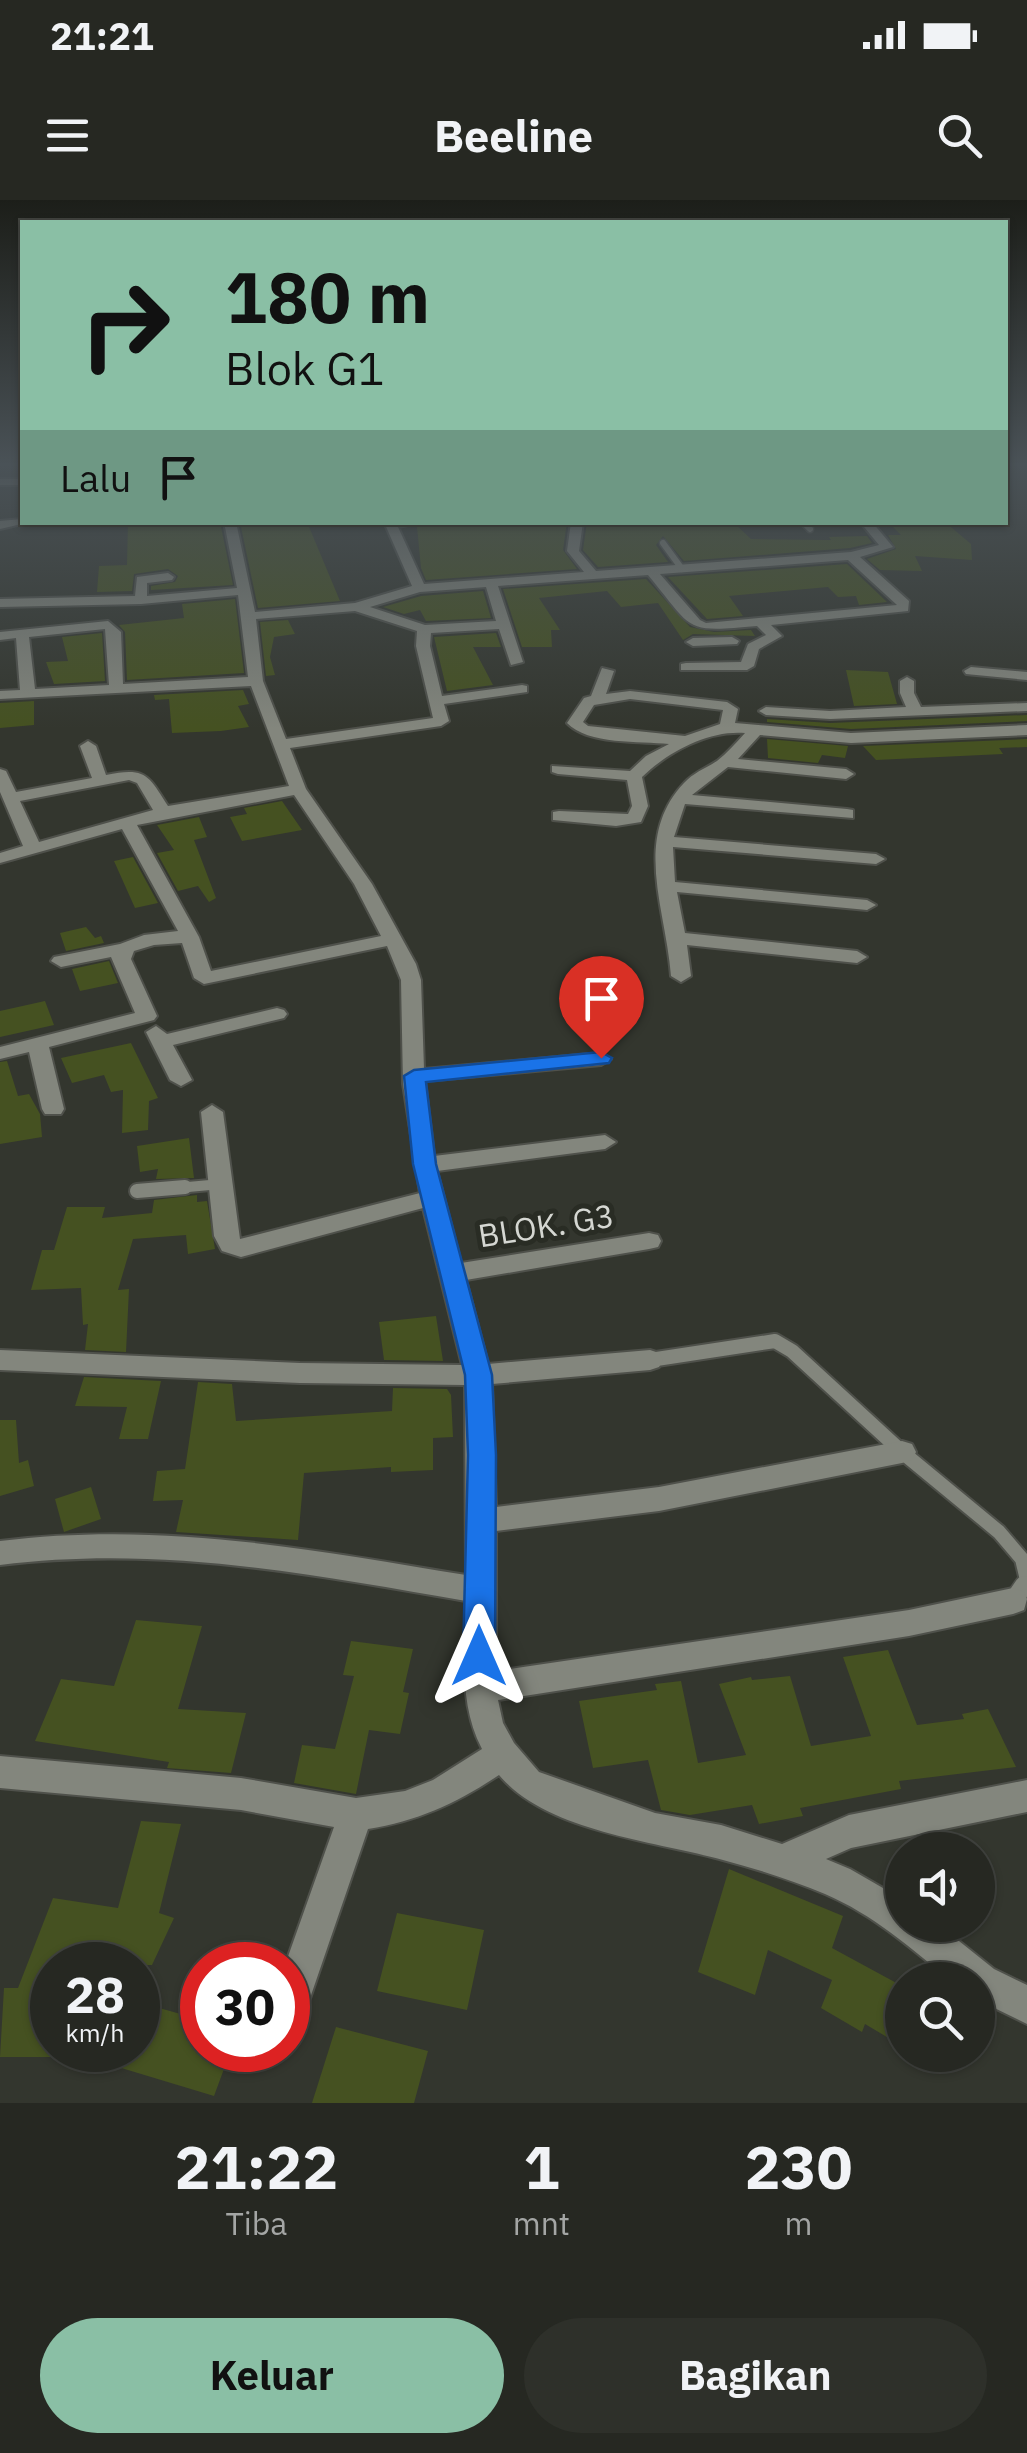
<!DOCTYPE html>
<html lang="id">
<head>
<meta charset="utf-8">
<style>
	:root { --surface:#262822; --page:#2e302a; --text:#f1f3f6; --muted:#a4a6a5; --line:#424440; --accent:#8abfa5 }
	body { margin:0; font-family:"IBM Plex Sans",sans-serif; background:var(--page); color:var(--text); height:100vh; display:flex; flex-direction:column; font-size:38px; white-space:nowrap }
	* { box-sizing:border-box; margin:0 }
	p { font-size:32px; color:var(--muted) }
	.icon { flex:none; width:55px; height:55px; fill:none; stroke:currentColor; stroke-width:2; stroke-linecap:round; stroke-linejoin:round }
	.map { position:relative; height:1903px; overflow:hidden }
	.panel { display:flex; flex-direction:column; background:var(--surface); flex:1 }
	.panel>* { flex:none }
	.guide { position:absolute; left:20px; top:20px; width:988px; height:305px; border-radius:0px; box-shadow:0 2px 8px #0004,0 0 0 2px var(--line); background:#8abfa5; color:#111; overflow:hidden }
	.buttons { position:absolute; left:885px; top:1632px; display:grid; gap:20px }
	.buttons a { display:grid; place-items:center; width:110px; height:110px; border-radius:50%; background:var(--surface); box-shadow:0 2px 8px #0004,0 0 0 2px var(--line); font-size:50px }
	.speed { position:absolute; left:30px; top:1742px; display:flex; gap:20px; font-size:50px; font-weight:700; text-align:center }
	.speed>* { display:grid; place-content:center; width:130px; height:130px; border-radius:50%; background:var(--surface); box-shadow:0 2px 8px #0004,0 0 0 2px var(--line); line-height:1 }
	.speed small { font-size:25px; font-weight:400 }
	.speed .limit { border:15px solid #d22; background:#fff; color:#111 }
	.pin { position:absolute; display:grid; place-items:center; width:85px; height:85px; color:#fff; margin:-102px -42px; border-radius:50% 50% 50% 0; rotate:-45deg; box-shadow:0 0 10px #0007 }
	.pin .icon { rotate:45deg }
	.me { position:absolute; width:110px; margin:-55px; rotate:0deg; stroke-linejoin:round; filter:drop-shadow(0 0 8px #0008) }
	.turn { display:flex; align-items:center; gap:35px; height:210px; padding:0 40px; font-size:45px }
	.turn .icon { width:130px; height:130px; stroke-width:2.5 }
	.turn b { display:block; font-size:70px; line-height:85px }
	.then { display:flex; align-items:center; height:95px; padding:0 40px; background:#0003; gap:20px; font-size:38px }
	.eta { display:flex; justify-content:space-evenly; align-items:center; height:170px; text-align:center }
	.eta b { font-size:60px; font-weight:700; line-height:70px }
	.action { display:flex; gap:20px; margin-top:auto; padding:20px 40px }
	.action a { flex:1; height:115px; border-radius:60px; background:var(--accent); color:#111; font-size:40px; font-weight:700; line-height:115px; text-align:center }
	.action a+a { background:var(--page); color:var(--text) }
	.status { display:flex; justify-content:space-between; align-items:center; height:70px; padding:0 50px; background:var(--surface); direction:ltr }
	.status svg { height:28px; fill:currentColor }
	header { display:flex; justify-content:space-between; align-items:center; height:130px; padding:0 40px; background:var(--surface); font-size:45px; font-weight:700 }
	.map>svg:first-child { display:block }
	.building { fill:#455121 }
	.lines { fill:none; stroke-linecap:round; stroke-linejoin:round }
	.lane-far3-casing { stroke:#4f514b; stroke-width:9 }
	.lane-far2-casing { stroke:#4f514b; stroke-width:14 }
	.lane-far1-casing { stroke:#4f514b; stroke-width:18 }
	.lane-casing { stroke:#4f514b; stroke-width:21 }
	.street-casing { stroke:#4f514b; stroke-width:4 }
	.lane-far3 { stroke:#83867d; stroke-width:6 }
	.lane-far2 { stroke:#83867d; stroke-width:10 }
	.lane-far1 { stroke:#83867d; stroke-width:14 }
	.lane { stroke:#83867d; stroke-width:18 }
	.street { fill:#83867d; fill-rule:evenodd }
	.route { fill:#1a73e8; stroke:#114b97; stroke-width:2.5 }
	.labels { text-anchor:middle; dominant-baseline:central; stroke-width:10; stroke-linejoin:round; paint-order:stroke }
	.street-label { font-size:32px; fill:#d5d7d2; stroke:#292c24 }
</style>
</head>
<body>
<div class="status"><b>21:21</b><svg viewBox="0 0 49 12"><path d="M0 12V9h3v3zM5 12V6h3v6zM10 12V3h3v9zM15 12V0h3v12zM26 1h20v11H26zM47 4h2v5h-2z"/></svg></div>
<header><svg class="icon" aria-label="menu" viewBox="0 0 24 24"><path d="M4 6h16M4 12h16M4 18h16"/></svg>Beeline<svg class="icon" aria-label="search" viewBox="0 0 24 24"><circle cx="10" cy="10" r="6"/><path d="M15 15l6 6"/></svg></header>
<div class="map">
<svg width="1027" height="1903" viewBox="0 0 1027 1903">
	<rect width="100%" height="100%" fill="#33362e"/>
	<g class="building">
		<polygon points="128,322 220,322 233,385 151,390 151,386 175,382 178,376 168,369 134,374 132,391 97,392 99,366 127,365"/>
		<polygon points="240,322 307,322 340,401 258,408"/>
		<polygon points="488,322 567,322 563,350 577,369 426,380 421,368 417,327"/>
		<polygon points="587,322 733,322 751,339 831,340 829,337 867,336 872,343 850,348 684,361 663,336 656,345 668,362 598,367 583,350"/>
		<polygon points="945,322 971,344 972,360 915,356 922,371 880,370 867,359 896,349 888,335 901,335 891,325"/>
		<polygon points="847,364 887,402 859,405 856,396 838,397 828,387 729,396 743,416 707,419 668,377"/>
		<polygon points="646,379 690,427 714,432 751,430 755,436 693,434 683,440 658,403 621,407 607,391 539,398 560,430 551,430 552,447 522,447 503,389"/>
		<polygon points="483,391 491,418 426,421 420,410 404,414 383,407 421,396"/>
		<polygon points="235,399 244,473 127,480 125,432 119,425 184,418 182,404"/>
		<polygon points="288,420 295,434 274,437 270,457 275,475 266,476 260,422"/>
		<polygon points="102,433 105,481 54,484 46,462 68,461 62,437"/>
		<polygon points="496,433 501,447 473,447 493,485 447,491 434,437"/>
		<polygon points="846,470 888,472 897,504 854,506"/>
		<polygon points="243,490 249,504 238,506 249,527 221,531 172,533 169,499 155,500 154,495"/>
		<polygon points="34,501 34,525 0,528 0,503"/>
		<polygon points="1027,515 1027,521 851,529 767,522 767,519 830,523"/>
		<polygon points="767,539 848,546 845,558 822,555 818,563 768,558"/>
		<polygon points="1027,539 1027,547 999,548 1003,554 876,560 863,546"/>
		<polygon points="282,601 302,630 242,641 230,617 247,614 244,608"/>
		<polygon points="199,617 207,637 194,640 216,698 209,702 198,686 178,691 157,653 174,650 157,625"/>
		<polygon points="133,657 158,703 135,708 114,661"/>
		<polygon points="86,727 95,738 101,736 104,743 66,751 60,733"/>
		<polygon points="109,761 118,783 80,791 72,769"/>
		<polygon points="45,801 54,825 0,837 0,811"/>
		<polygon points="131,843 158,898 149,901 148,930 122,933 123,890 111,892 104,875 72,883 61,858"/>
		<polygon points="7,861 18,896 29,894 40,914 42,937 0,944 0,862"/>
		<polygon points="189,938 194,978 156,979 158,969 140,972 137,946"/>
		<polygon points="197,995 197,1002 207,1001 215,1049 188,1054 186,1035 133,1039 118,1090 129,1089 126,1152 85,1150 88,1124 83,1125 81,1088 31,1090 42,1050 54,1050 67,1007 105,1007 102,1018 152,1013 154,1000"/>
		<polygon points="436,1116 443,1161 384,1160 379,1122"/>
		<polygon points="84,1177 161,1181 148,1239 119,1239 127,1207 75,1206"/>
		<polygon points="198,1182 232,1184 236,1221 392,1211 393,1188 447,1189 451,1195 453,1237 433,1238 433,1270 391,1272 391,1267 304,1273 298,1340 176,1332 183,1300 153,1301 157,1271 185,1269"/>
		<polygon points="0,1220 16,1220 19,1263 28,1260 34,1286 0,1296"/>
		<polygon points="91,1287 101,1319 64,1332 55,1299"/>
		<polygon points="136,1420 202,1426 178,1509 246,1513 231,1573 167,1568 169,1562 35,1541 61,1479 114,1486"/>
		<polygon points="351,1441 413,1449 403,1492 409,1493 400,1534 369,1530 356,1594 294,1583 302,1545 335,1549 354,1476 343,1475"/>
		<polygon points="888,1450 917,1525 964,1519 962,1514 988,1509 1016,1567 899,1581 901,1589 800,1608 803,1616 759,1624 752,1605 690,1615 661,1610 648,1560 593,1568 579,1501 657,1490 655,1484 681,1481 698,1563 746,1555 719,1484 751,1477 752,1480 790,1476 811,1546 871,1536 843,1457"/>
		<polygon points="141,1621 181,1624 159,1713 174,1718 152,1765 100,1765 76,1757 72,1765 52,1765 52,1857 0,1857 4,1788 18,1788 53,1698 118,1708"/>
		<polygon points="729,1669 843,1716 832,1748 902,1786 902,1846 865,1824 862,1832 821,1808 832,1780 768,1750 755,1795 698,1772"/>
		<polygon points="397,1713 484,1730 467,1810 377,1791"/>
		<polygon points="145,1804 202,1820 202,1850 231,1850 214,1896 118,1867 126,1850 138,1850 138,1822"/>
		<polygon points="336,1827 428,1851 414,1903 312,1903"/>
	</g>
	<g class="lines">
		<g class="lane-far3-casing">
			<g id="lane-far3">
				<polyline points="803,322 810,329"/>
				<polyline points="663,343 682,369"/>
			</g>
		</g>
		<g class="lane-far2-casing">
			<polyline id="lane-far2" points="155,990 221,984"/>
		</g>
		<g class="lane-far1-casing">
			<g id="lane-far1">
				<polyline points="137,991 185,987"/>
				<polyline points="650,1160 775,1141 792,1151 902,1252 999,1332 1022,1359 1027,1380 1022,1388"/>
			</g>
		</g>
		<g class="lane-casing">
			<polyline id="lane" points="1013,1401 1024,1385"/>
		</g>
		<g class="street-casing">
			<g id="street">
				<rect x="0" y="279" width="22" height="6"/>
				<polygon points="22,319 22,322 30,322 0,329 0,321"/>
				<path d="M224 322H236L255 412 355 403 412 386 384 322H422L398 327 424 384 584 372 567 351 571 322H583L579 351 596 371 851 352 879 345 860 322H872L893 347 860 357 909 401 908 411 771 425 782 436 759 449 754 466 747 470H681V464L686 463 741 462 748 444 766 435 757 426C682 433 694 430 648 375L498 386 523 462 511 465 499 429 431 433 430 446 442 496 522 485 527 486V492L444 504 449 521 441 526 290 548 306 589 372 684 416 764 421 780 424 869 601 853 611 859 601 865 425 881 434 956 605 935 616 942 605 949 437 971 461 1063 649 1033 658 1035 661 1041 658 1047 649 1049 466 1080 488 1164 650 1150 659 1153 663 1160 659 1167 650 1170 492 1184 496 1307 659 1287 902 1241 912 1244 916 1252 912 1260 902 1263 659 1311 496 1331V1471L909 1410 1013 1388 1024 1392 1027 1399 1024 1410 1013 1414 909 1436 498 1500 503 1523 514 1543 539 1572 655 1613 721 1625 782 1644 849 1615 1027 1580V1612L851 1648 826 1659 850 1669 902 1699V1725H939L994 1769 1027 1785V1824L978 1800V1780H950C911 1748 872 1714 825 1694 792 1680 757 1669 723 1660 655 1641 547 1632 499 1575 457 1603 418 1621 368 1629L307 1807 301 1820 288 1826V1765H285L334 1627 241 1610 0 1588V1556L241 1578 356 1598 405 1591 433 1580 482 1549C458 1503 465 1451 466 1401 308 1374 161 1345 0 1365V1341C161 1321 308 1349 466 1375L465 1185 300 1183 0 1170V1150L300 1163 462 1165 423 1008 241 1057 222 1051 214 1036 201 912 212 905 223 912 240 1039 420 993 403 884 401 780 387 746 204 784 194 778 182 743 154 745 134 751 131 759 157 816 154 820 49 847 64 909 61 914H45L42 909 29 852 0 859V847L135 813 111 757 61 767 51 761 54 757 120 744 144 735 178 731 122 629 0 663V653L23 646 0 592V569L6 571 16 592 92 578 80 546 88 541 96 546 106 575C146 567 148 575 168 606L289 586 251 486 0 499V491L20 490 16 438 0 440V432L108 421 121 432 123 484 248 477 238 395 141 404 0 407V399L135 396 137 377 168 373 174 377 172 380 147 383V396L237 388ZM848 360 897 405 706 423 700 420 660 374ZM486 387 496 421 425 425 370 407 420 392ZM355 411 417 431 416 446 433 518 286 539 263 481 256 419ZM105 429 109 485 35 489 29 437ZM129 580 137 583 153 610 39 642 20 601ZM294 595 354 684 381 736 211 771 199 737 137 625Z"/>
				<polygon points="732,437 739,441 737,444 693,446 686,442 693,438"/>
				<polygon points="971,467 1027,472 1027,480 966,474 964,471"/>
				<path d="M602 468 614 471 606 494 630 491 727 502 738 509 735 523 851 533 1027 525V535L851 543 760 535 738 559 846 569 854 574 846 579 728 567 692 595 847 609 853 610V618L685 604 674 637 876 654 885 659 876 664 673 647 675 682 867 700 876 705 867 710 677 692 685 733 857 751 867 757 857 763 687 745 691 776 681 782 671 776C666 709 632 638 684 583 693 573 706 568 717 561 727 553 736 543 745 533 708 530 668 552 642 577L648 606 641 622 616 626 553 620V612L559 611 628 614 632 606 627 580 558 574 552 572V566L630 571 646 556 669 544C640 541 588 545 567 523L584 498 591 496ZM630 499 723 510 720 524 685 536 588 526 583 522 594 505Z"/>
				<polygon points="907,477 914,481 914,493 921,507 1027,503 1027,511 830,519 766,515 759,511 766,507 830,511 906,507 900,493 900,481"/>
				<polygon points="277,808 284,810 287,814 284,818 173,845 192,880 181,886 170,880 146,832 156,826 167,834"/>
			</g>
		</g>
		<use href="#lane-far3" class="lane-far3"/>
		<use href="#lane-far2" class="lane-far2"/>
		<use href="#lane-far1" class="lane-far1"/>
		<use href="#lane" class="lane"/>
		<use href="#street" class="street"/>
	</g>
	<linearGradient id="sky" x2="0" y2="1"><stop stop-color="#1c1e19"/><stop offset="0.5" stop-color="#4a5257"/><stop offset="1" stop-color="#4a5257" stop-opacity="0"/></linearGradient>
	<rect width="1027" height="529" fill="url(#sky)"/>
	<polygon class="route" points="601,852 612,858 609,863 426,882 436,964 492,1175 496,1255 495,1456 490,1465 479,1470 468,1465 463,1456 468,1255 465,1175 413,964 404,876 414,870"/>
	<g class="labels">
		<g class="street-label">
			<text transform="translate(546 1025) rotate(-9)">BLOK. G3</text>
		</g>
	</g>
</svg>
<div class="buttons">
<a><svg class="icon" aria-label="sound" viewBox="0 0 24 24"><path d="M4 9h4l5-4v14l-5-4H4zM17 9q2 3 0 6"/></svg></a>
<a><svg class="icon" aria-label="search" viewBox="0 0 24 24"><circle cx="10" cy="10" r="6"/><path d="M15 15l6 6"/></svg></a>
</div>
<div class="speed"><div>28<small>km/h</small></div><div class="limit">30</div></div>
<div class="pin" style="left:601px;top:858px;background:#d93025"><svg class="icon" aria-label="arrive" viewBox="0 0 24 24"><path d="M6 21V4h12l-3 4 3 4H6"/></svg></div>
<svg class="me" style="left:479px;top:1456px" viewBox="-20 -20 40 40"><path d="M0-17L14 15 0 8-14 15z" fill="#1a73e8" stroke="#fff" stroke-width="4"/></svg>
<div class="guide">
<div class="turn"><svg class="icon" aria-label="right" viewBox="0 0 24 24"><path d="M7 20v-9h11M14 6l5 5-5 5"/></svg><div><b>180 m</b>Blok G1</div></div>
<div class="then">Lalu<svg class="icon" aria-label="arrive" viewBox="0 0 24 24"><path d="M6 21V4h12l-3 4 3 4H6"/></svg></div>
</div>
</div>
<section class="panel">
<div class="eta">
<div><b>21:22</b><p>Tiba</p></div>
<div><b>1</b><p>mnt</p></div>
<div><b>230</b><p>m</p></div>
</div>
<div class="action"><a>Keluar</a><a>Bagikan</a></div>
</section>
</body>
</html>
